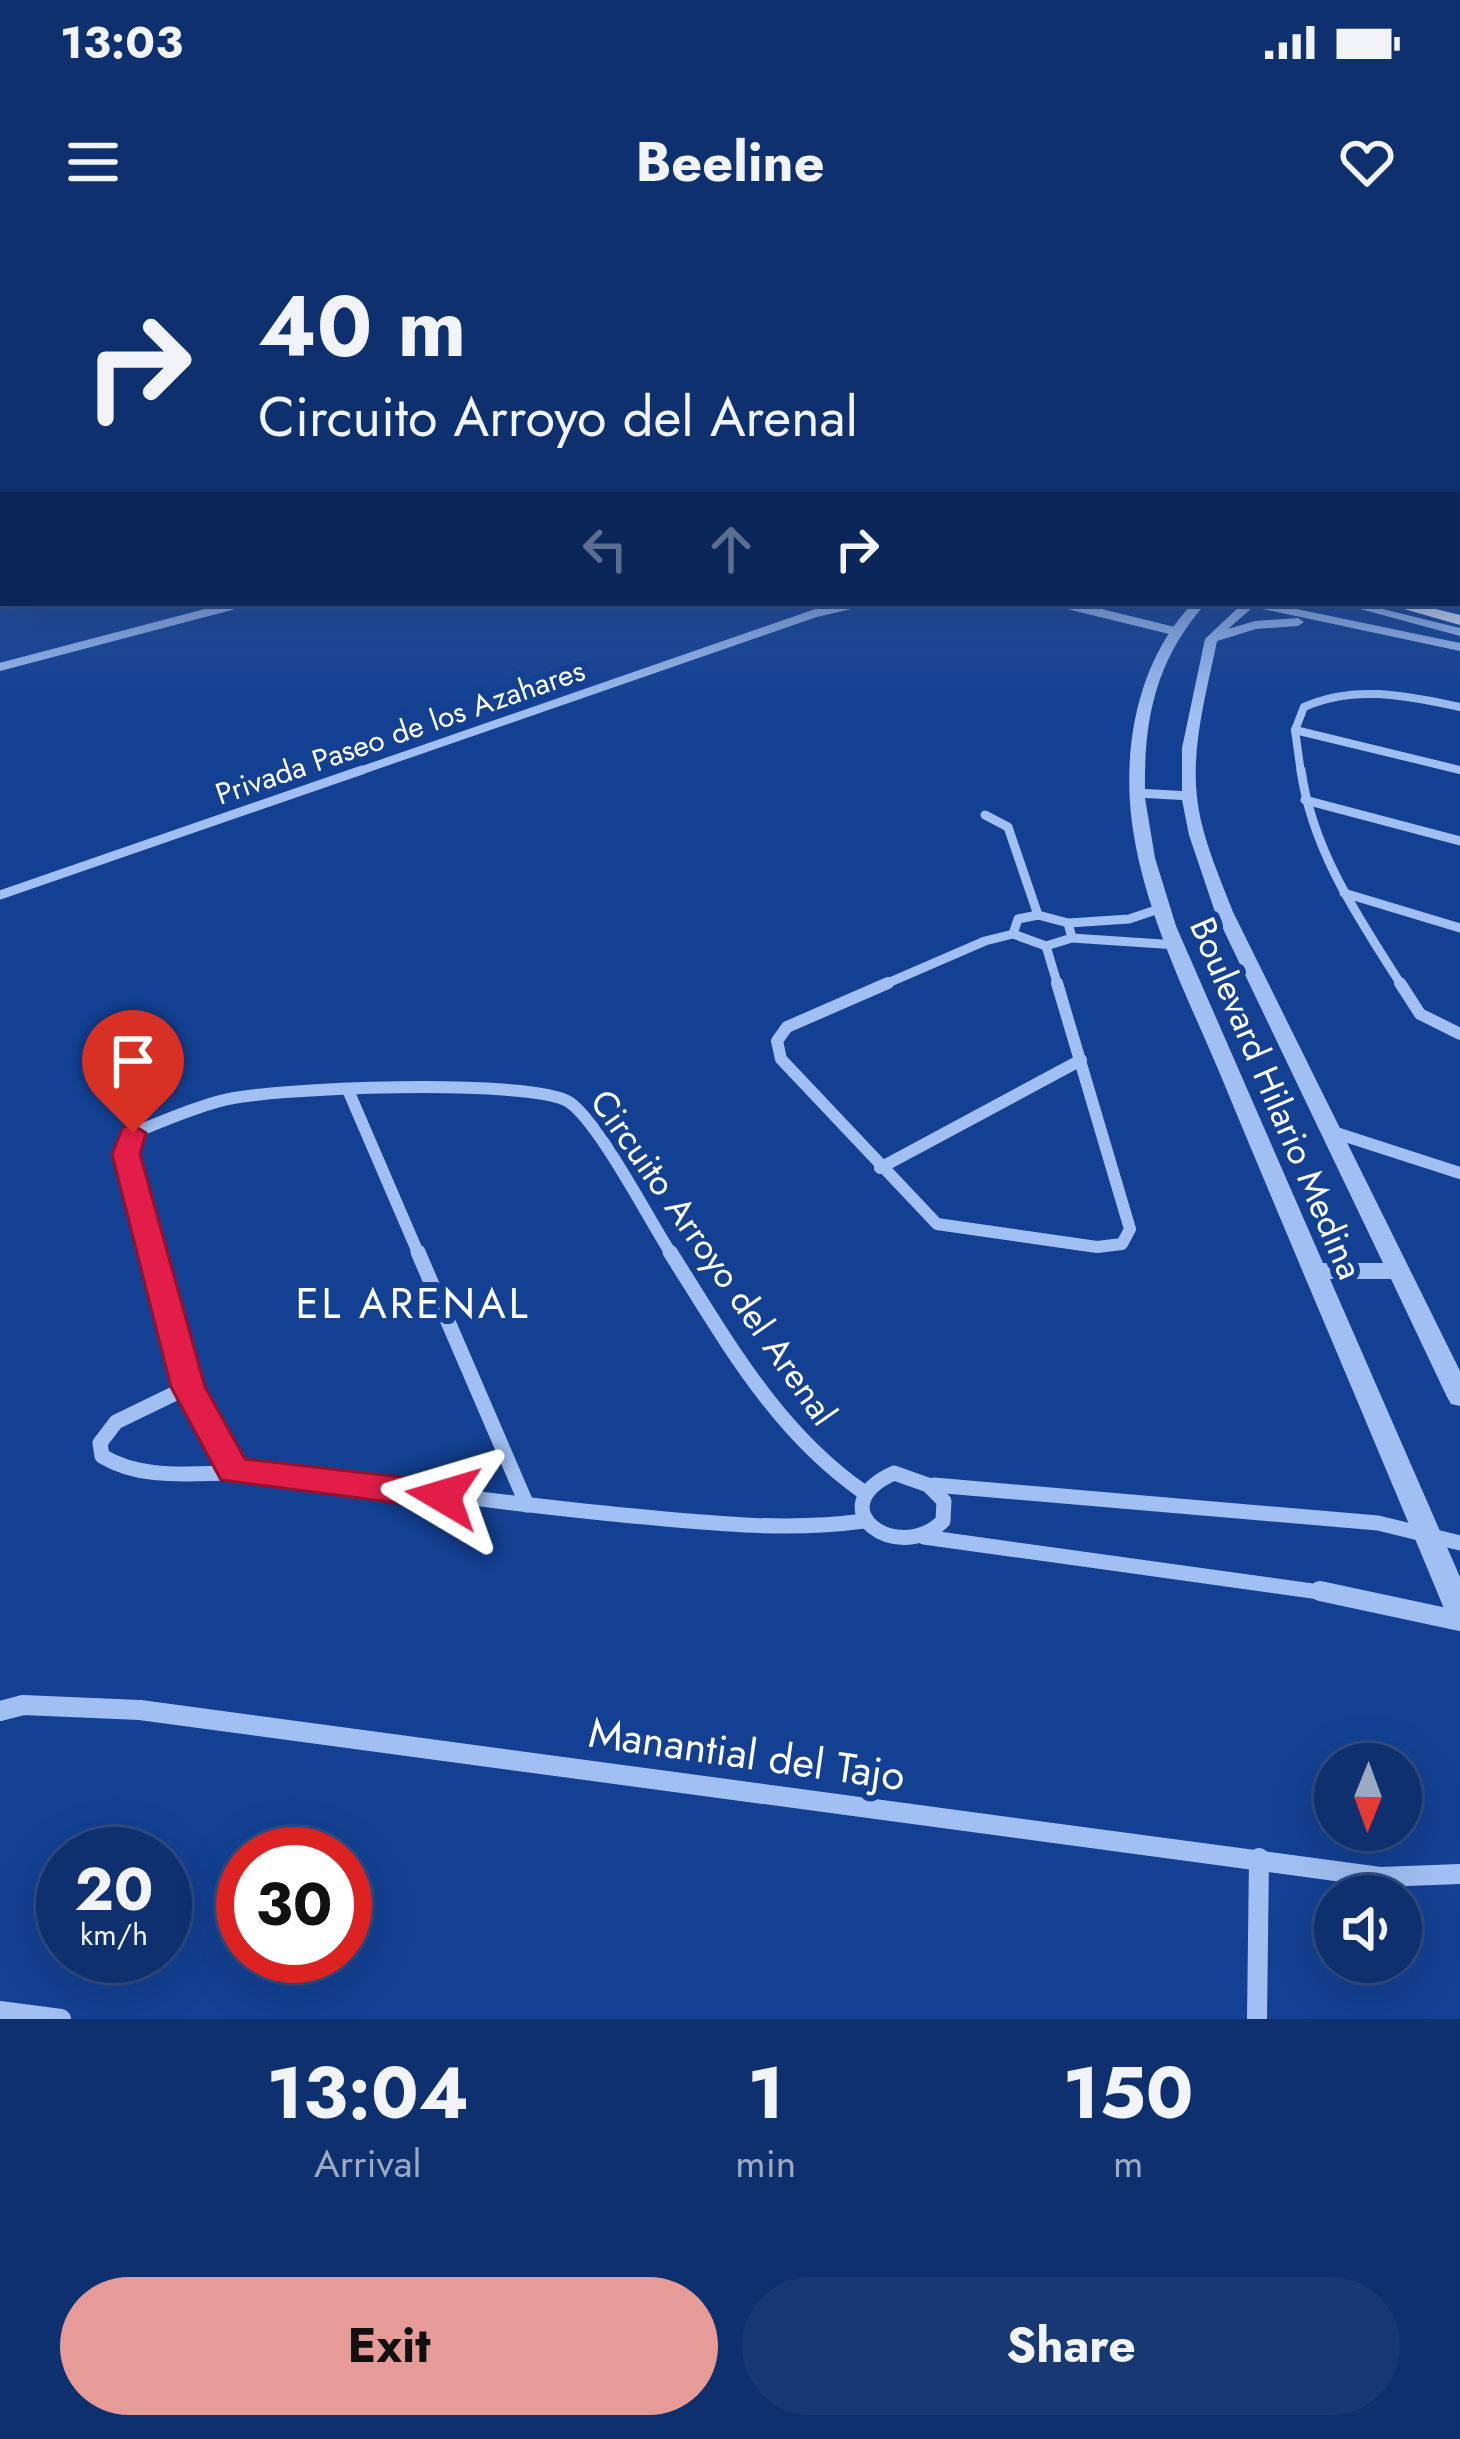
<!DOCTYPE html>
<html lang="en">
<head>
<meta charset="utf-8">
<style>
	:root { --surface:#0e306e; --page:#173873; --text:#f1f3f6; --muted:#9ba9c2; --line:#2e4b81; --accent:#e69b98 }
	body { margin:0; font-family:Jost,sans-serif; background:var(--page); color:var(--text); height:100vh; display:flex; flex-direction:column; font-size:45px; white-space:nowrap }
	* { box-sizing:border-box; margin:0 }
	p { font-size:39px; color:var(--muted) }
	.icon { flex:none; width:66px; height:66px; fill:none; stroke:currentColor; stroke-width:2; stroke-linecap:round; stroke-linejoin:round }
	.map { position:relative; height:1779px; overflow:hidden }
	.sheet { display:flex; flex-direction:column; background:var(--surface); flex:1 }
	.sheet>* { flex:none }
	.hud { position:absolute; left:0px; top:0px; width:1461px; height:366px; box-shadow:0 12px 48px #0002,0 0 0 3px var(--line); background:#0e306e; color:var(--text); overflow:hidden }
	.needle { width:78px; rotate:181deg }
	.buttons { position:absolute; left:1314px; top:1503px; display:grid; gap:24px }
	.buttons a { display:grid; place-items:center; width:108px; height:108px; border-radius:50%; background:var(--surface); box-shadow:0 12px 48px #0002,0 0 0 3px var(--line); font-size:60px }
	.speed { position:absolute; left:36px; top:1587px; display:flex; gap:24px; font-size:60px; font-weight:700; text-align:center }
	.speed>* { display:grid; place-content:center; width:156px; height:156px; border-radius:50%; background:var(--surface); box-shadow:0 12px 48px #0002,0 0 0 3px var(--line); line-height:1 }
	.speed small { font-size:30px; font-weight:400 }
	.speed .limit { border:18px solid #d22; background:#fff; color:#111 }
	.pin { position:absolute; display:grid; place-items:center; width:102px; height:102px; color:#fff; margin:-123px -51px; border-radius:50% 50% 50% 0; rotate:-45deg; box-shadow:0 0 12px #0007 }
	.pin .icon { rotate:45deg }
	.me { position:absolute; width:132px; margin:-66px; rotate:277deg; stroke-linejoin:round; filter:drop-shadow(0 0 9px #0008) }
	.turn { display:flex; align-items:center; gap:42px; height:252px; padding:0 60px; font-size:54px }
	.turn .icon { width:156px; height:156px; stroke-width:2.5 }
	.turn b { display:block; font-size:84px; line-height:102px }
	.lanes { display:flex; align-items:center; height:114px; padding:0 60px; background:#0003; justify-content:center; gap:60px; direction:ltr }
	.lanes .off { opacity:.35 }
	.eta { display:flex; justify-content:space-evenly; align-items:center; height:204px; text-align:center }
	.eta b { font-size:72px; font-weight:700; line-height:84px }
	.action { display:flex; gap:24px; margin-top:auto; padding:24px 60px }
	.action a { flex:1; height:138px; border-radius:72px; background:var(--accent); color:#111; font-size:48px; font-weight:700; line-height:138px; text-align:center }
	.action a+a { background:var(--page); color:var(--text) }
	.status { display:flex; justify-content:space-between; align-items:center; height:84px; padding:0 60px; background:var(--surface); direction:ltr }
	.status svg { height:33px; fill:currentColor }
	header { display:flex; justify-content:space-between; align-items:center; height:156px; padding:0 60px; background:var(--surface); font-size:54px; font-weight:700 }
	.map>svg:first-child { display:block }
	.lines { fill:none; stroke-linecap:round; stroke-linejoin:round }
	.minor-far4 { stroke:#a1bff2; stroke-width:8 }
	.minor-far3 { stroke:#a1bff2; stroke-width:9 }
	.minor-far2 { stroke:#a1bff2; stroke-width:12 }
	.minor-far1 { stroke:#a1bff2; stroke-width:15 }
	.minor { stroke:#a1bff2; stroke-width:20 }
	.tertiary { fill:#a1bff2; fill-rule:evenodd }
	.primary { fill:#ebf1ff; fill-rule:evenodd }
	.route { fill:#e11d48; stroke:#92132f; stroke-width:3 }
	.labels { text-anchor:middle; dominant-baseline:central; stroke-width:12; stroke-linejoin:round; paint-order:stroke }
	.far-street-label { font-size:30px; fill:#fff; stroke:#134092 }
	.street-label { font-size:36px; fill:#fff; stroke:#134092 }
	.quarter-label { font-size:42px; letter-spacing:3px; fill:#fff; stroke:#134092 }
	.near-street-label { font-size:42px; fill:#fff; stroke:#134092 }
</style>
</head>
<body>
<div class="status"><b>13:03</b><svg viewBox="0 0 49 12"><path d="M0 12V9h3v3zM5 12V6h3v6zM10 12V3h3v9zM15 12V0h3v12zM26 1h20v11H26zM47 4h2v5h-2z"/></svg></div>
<header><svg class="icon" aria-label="menu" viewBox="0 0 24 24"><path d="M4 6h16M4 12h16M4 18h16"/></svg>Beeline<svg class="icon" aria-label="heart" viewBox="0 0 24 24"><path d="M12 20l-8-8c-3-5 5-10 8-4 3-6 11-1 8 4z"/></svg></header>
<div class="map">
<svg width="1460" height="1779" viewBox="0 0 1460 1779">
	<rect width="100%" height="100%" fill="#134092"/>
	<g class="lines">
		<g class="minor-far4">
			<polyline points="1060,363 1174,391"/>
			<polyline points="0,427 243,363"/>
			<polyline points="1295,490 1460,530"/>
			<polyline points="354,533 816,373 859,363"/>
			<path d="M1301 533 1295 490 1304 467C1355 444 1407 456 1460 467"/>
		</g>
		<g class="minor-far3">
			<path d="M1301 530C1312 610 1359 679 1402 746"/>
			<polyline points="1305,560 1460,601"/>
			<polyline points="985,575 1008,587 1038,675"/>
			<polyline points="1344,653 1460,688"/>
			<polyline points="0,655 362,530"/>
			<polygon points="1038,675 1068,683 1072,698 1046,706 1013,694 1018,679"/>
			<polyline points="1069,683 1129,679 1162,668"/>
			<polyline points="1072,698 1177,705"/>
			<polyline points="1046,706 1058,746"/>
			<polyline points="881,746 985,701 1013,694"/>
		</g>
		<g class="minor-far2">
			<polyline points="888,743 787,787 777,801 781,819 937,984 1097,1007 1122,1004 1130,989 1057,743"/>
			<polyline points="1400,743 1420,774 1460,794"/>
			<polyline points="348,850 419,1015"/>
			<polyline points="1333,892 1460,933"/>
			<polyline points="880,928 1081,820"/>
			<path d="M153 1015 126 914 133 893C161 882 190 869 220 861 267 847 533 838 569 862 599 882 649 980 672 1015"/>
		</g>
		<g class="minor-far1">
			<polyline points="152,1012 188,1147 234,1230"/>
			<polyline points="418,1012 527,1265"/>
			<path d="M670 1012C726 1100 775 1190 862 1251"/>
			<path d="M188 1147 116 1182 100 1203 102 1216C149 1245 211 1229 263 1234 391 1246 518 1266 645 1277 718 1284 791 1291 864 1281"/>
			<path d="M894 1233 928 1245 944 1261 943 1281C898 1326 817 1268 894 1233Z"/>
			<polyline points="934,1245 1378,1283 1460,1303"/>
			<polyline points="924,1297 1334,1354"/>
		</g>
		<g class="minor">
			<polyline points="1320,1351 1460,1381"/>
			<polyline points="0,1471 23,1465 140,1470 1380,1637 1460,1634"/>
			<polyline points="0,1771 61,1779"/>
			<polyline points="1257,1779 1259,1618"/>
		</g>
		<g class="tertiary">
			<rect x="1458" y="332" width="2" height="6"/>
			<rect x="1458" y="348" width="2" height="6"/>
			<path d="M1193 363H1206C1157 419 1144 475 1145 549L1182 551V508L1205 399 1243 363H1268L1460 403V411L1253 367 1228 389 1255 381 1298 378 1304 382 1298 386 1256 389 1217 401C1207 451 1191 505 1197 557 1201 596 1219 635 1233 672L1460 1131V1166L1451 1164 1447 1157 1391 1039H1330L1460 1337V1383L1450 1380 1445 1371C1374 1199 1301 1029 1230 858 1194 768 1145 680 1132 583 1122 507 1138 420 1193 363ZM1145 558 1182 560 1189 595 1215 672 1383 1023H1323L1176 686 1155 618Z"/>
			<polygon points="1338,363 1358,363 1460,388 1460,396"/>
		</g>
		<polygon class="primary" points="1383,363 1411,363 1460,375 1460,385"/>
	</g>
	<linearGradient id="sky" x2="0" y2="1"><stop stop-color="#0a2350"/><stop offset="0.48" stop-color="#33599d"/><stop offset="1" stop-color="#33599d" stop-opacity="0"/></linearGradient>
	<rect width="1460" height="477" fill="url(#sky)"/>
	<polygon class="route" points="133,885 146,893 140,914 205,1147 245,1219 443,1242 456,1246 461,1256 456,1265 443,1269 221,1240 171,1147 112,914 123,887"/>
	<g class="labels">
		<g class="far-street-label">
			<text transform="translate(400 492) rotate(-19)">Privada Paseo de los Azahares</text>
		</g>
		<g class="street-label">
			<text transform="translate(1277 858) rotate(67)">Boulevard Hilario Medina</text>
			<text transform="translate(714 1017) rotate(55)">Circuito Arroyo del Arenal</text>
		</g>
		<g class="quarter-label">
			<text x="413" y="1063">EL ARENAL</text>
		</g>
		<g class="near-street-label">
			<text transform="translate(747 1514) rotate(8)">Manantial del Tajo</text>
		</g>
	</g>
</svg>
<div class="buttons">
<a><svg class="needle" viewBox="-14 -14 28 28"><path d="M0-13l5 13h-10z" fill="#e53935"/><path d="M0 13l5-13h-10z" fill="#9ba9c2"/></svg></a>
<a><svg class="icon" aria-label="sound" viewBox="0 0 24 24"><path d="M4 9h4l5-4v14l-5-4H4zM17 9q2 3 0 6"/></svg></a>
</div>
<div class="speed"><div>20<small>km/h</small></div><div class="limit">30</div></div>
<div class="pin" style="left:133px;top:893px;background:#d93025"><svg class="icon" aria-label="arrive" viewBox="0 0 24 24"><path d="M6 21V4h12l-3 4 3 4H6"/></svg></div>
<svg class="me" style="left:443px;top:1256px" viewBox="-20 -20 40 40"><path d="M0-17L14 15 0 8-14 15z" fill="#e11d48" stroke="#fff" stroke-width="4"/></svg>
<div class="hud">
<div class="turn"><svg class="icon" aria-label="right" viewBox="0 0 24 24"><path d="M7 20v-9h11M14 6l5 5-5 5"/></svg><div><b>40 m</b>Circuito Arroyo del Arenal</div></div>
<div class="lanes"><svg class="icon off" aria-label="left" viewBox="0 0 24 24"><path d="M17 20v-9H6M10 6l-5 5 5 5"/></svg><svg class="icon off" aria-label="ahead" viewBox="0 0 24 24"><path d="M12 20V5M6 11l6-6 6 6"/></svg><svg class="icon" aria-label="right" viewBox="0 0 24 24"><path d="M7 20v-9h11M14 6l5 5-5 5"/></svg></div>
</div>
</div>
<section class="sheet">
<div class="eta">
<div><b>13:04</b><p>Arrival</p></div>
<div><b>1</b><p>min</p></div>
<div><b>150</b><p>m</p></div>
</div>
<div class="action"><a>Exit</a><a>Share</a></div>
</section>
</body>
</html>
